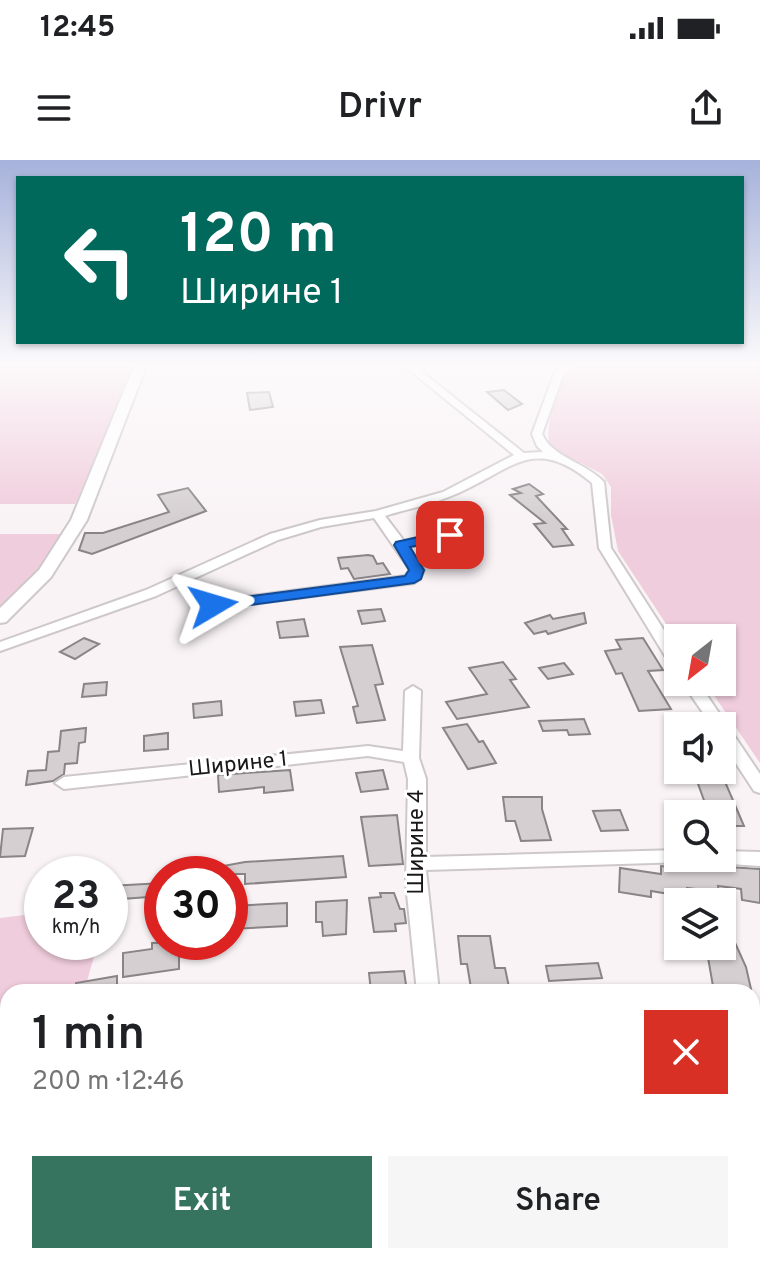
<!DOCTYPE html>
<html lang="en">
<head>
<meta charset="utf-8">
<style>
	:root { --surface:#fff; --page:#f6f6f6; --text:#202124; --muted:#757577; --accent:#377460 }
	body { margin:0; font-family:Overpass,sans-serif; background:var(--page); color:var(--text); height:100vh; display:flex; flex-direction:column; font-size:30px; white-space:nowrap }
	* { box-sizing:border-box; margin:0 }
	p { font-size:26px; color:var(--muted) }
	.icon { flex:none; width:44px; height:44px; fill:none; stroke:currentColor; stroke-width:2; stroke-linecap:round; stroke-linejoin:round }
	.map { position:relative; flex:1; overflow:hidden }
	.side { position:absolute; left:0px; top:824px; width:760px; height:280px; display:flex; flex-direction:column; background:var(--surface); border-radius:24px 24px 0 0; box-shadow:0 2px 6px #0004 }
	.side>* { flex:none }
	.top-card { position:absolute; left:16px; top:16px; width:728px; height:168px; border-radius:0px; box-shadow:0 2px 6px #0004; background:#00695c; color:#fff; overflow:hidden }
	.needle { width:52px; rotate:211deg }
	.tools { position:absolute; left:664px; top:464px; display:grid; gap:16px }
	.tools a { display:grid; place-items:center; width:72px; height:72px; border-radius:0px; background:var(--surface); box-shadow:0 2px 6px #0004; font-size:40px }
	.speed { position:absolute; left:24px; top:696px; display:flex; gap:16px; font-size:40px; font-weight:700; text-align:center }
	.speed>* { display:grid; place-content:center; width:104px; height:104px; border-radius:50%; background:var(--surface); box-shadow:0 2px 6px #0004; line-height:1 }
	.speed small { font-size:20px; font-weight:400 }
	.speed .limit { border:12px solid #d22; background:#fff; color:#111 }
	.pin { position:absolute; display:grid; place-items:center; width:68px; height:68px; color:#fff; margin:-34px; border-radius:16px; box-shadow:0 4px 12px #0006 }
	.me { position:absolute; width:88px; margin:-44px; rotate:83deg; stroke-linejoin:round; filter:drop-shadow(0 0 6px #0008) }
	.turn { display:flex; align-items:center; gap:28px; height:168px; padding:0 32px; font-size:36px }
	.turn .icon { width:104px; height:104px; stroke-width:2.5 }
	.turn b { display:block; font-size:56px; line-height:68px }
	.round { display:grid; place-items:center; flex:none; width:84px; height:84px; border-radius:0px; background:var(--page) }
	.headline { display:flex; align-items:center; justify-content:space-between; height:136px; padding:0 32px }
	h1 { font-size:48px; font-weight:600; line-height:60px }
	.action { display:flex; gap:16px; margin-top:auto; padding:16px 32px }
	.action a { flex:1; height:92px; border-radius:0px; background:var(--accent); color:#fff; font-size:32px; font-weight:600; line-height:92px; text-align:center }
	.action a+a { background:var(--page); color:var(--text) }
	.status { display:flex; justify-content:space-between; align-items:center; height:56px; padding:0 40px; background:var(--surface); direction:ltr }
	.status svg { height:22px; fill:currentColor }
	header { display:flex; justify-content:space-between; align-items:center; height:104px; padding:0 32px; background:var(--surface); font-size:36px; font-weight:600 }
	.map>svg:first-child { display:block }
	.green { fill:#f0cddc }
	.building { fill:#d5cfd2; stroke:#898486; stroke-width:2 }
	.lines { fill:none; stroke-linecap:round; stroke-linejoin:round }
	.minor-casing { stroke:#cec8ca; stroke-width:4 }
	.major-casing { stroke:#cec8ca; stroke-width:4 }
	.minor { fill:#fff; fill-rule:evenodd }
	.major { fill:#fff; fill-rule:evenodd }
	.route { fill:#1a73e8; stroke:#114b97; stroke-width:2 }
	.labels { text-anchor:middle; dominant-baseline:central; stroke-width:6; stroke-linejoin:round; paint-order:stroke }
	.street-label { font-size:22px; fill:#191718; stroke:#fff }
</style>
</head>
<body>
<div class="status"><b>12:45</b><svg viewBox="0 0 49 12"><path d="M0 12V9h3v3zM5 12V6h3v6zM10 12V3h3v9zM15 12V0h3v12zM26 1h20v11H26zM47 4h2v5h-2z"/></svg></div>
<header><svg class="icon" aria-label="menu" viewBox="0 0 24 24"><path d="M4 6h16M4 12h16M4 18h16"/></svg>Drivr<svg class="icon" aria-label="share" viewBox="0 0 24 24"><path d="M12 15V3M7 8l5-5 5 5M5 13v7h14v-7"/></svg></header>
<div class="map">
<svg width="760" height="1104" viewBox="0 0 760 1104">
	<rect width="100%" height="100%" fill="#f9f3f6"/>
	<g class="green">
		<polygon points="0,204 137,204 75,344 0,344"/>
		<path d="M584 204H760V603L705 522H722V478H678V482L618 391 611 355V327L602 314 550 287C544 272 556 226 567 214 571 210 579 207 584 204Z"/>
		<polygon points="0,374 60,374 39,411 0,452"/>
		<polygon points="42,753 42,782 98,782 84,832 8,832 8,1096 121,1096 121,1104 0,1104 0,758"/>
	</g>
	<g class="building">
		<polygon points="504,230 522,244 508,250 487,232"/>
		<polygon points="269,232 273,247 250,250 247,233"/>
		<polygon points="529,324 543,334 536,336 567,369 562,369 573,385 553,387 534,364 545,363 510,335 521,333 513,329"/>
		<polygon points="188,328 206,351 92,394 79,390 85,373 103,373 169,352 158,335"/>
		<polygon points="368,395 373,396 377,404 383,403 390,414 354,419 348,408 341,409 338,398"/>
		<polygon points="381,449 385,461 362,464 358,451"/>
		<polygon points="584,453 586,463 548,474 546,471 534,474 525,463 550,455 553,459"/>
		<polygon points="304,459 308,476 280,478 277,462"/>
		<polygon points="84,478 99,484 75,499 60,492"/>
		<polygon points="643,478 663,510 648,511 671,549 639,551 622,513 616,514 605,491 621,489 616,480"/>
		<polygon points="372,485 383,524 375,525 385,560 357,563 353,547 358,546 340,487"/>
		<polygon points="503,502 516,519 510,520 529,547 457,559 446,542 487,534 469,508"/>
		<polygon points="564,503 573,514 548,519 539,508"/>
		<polygon points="107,522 106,535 82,537 84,524"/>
		<polygon points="321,540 324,553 296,556 294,542"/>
		<polygon points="221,541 222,555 194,558 193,544"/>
		<polygon points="584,559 590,574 569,575 567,570 543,571 539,561"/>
		<polygon points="467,564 479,582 483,581 496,603 468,609 443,568"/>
		<polygon points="86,568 85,582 79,583 77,603 65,604 64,614 53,621 26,625 28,611 46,610 48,592 59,591 61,571"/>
		<polygon points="168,573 168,589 144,591 144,576"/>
		<polygon points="290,610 293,630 264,633 264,627 219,632 218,615"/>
		<polygon points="383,610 388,629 361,632 356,613"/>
		<polygon points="693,610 720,610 744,666 722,666 722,654 709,654"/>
		<polygon points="503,637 542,637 542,649 551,680 521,681 515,661 506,661"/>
		<polygon points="620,650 628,670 601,671 593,651"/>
		<polygon points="397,655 403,704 369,706 361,657"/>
		<polygon points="33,668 25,696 0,697 3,669"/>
		<polygon points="343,696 346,717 245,724 245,714 224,714 223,706 245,702"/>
		<polygon points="691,704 725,710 728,707 760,709 760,743 742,740 741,729 718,726 719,732 687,728 687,737 651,731 651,737 619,732 620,708 661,714 661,706 691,709"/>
		<polygon points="162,723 162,736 122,739 121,743 110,744 110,726"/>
		<polygon points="380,733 394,733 400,749 404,749 406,763 395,764 396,771 374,772 369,738 381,737"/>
		<polygon points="347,740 346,774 323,776 322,762 316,762 316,742"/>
		<polygon points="287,743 287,766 230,769 230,746"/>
		<polygon points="458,776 490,776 495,808 505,808 510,832 488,832 487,827 471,828 467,804 461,804"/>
		<polygon points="722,776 732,776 746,807 751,829 747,829 747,832 714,832 706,786 722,786"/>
		<polygon points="179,782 179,809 123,817 123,793 152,789 152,783"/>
		<polygon points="598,803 602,818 549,821 546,806"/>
		<polygon points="404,811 407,832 371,832 369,813"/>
		<polygon points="117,816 117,832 76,832 76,823"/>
	</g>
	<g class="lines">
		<g class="minor-casing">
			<g id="minor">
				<path d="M402 204H412L524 293 543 292 537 286 532 274 554 214 566 204H576L563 215 542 274C553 298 585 302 604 322L611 388 678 492V509L670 504 599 388 592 323C531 272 510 313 451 336 430 345 406 349 385 356L404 381 474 365 480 369 478 372 409 387 424 410 420 419 414 423 213 449 206 445 213 441 405 416 410 410 374 358 321 367 278 380 156 436 0 491V482L146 430 270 374 320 360 376 351 443 332 514 295Z"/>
				<polygon points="682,522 698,522 760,614 760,633 754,631 722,582 722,566 712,566"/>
				<polygon points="413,526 421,531 419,598 426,619 426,697 678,690 678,698 687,698 685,702 426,710 439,832 417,832 406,724 408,619 404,602 368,596 64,629 55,623 64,617 368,586 403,591 405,531"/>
				<polygon points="722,691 760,692 760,706 715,703 713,698 722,698"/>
				<polygon points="760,995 760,1095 752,1098 746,1096 752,1096 752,998"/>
				<polygon points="548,1096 576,1096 580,1104 551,1104"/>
			</g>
		</g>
		<g class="major-casing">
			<polygon id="major" points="135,204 147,204 87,360 51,417 6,462 0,463 0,448 39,410 71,360"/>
		</g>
		<use href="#minor" class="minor"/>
		<use href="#major" class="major"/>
	</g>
	<linearGradient id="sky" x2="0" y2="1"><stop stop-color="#a6b2db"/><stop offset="0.57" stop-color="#fcfafb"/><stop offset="1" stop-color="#fcfafb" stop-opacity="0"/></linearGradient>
	<rect width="760" height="359" fill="url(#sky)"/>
	<polygon class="route" points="450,370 457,375 455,378 410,387 424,410 421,419 414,423 213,450 205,445 213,441 405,416 409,410 394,385 396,382"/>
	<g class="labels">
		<g class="street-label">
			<text transform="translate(238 605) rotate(-6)">Ширине 1</text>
			<text transform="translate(417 682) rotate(-90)">Ширине 4</text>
		</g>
	</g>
</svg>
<div class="tools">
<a><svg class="needle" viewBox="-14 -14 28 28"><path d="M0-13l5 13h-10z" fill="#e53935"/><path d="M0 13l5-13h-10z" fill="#757577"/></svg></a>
<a><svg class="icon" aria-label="sound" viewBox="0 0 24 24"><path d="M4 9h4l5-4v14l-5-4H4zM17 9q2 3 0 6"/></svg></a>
<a><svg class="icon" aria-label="search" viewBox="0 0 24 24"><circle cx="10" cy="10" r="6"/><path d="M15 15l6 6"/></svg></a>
<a><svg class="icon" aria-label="layers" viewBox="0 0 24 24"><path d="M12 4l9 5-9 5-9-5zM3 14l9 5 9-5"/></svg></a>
</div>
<div class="speed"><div>23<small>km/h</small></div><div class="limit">30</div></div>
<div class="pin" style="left:450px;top:375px;background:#d93025"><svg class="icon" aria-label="arrive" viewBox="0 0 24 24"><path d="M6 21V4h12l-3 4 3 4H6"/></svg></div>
<svg class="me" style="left:213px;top:445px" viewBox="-20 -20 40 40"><path d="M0-17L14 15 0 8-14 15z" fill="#1a73e8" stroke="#fff" stroke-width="4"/></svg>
<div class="top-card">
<div class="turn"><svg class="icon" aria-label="left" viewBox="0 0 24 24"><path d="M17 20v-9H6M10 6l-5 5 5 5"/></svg><div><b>120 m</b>Ширине 1</div></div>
</div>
<section class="side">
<div class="headline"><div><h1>1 min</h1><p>200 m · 12:46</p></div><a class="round" style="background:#d93025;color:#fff"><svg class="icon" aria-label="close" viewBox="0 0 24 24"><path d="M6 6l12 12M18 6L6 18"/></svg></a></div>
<div class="action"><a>Exit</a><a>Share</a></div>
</section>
</div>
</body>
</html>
